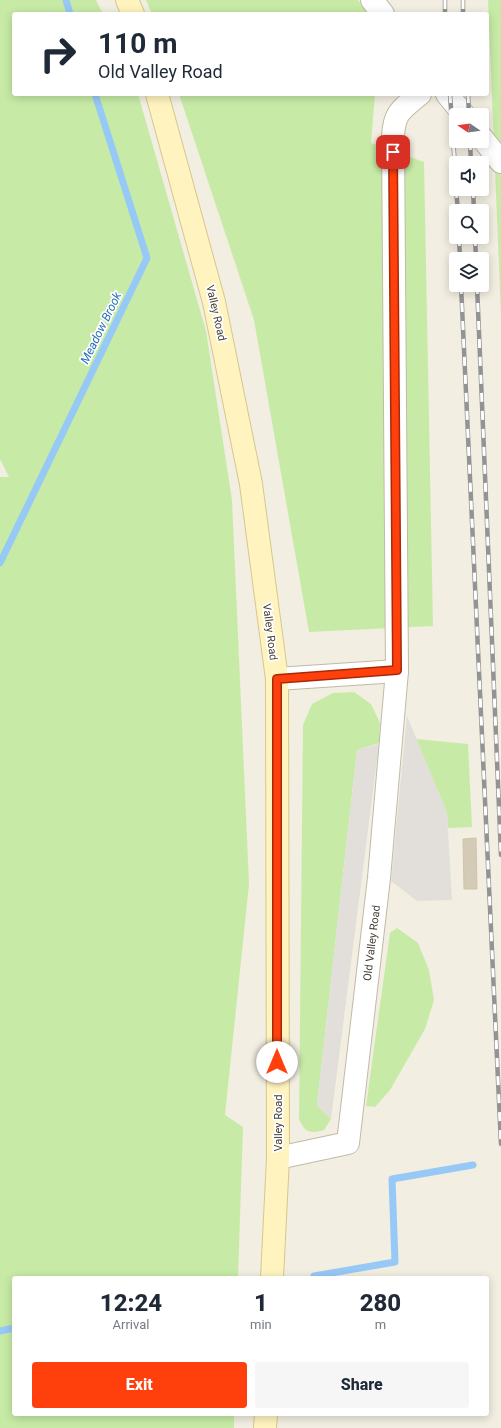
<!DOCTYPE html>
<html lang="en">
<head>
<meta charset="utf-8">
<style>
	:root { --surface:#fff; --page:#f6f6f7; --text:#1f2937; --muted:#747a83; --accent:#ff400c }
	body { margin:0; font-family:Roboto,sans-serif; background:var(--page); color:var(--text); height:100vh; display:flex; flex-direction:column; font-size:15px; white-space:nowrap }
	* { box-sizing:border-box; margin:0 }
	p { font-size:13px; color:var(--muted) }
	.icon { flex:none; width:22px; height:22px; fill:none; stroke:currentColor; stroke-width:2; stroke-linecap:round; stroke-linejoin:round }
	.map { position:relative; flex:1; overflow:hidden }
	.panel { position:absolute; left:12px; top:1276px; width:477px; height:140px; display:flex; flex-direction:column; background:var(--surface); border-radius:4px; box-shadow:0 2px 10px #0003 }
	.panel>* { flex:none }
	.hud { position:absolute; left:12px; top:12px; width:477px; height:84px; border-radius:4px; box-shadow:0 2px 10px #0003; background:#fff; color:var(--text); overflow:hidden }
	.needle { width:26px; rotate:283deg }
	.tools { position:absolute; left:449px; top:108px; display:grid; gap:8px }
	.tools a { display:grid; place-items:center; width:40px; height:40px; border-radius:4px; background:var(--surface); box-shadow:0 2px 10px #0003; font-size:20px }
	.pin { position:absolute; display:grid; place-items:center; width:34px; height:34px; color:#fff; margin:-17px; border-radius:8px; box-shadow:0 2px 6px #0006 }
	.me { position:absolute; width:44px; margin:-22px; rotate:0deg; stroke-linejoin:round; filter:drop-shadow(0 0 3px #0008) }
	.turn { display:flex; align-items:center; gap:14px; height:84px; padding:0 20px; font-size:18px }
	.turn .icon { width:52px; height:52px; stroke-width:2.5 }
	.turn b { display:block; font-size:28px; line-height:34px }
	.eta { display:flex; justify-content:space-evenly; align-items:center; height:68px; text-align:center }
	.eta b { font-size:24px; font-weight:800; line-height:28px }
	.button { display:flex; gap:8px; margin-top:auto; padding:8px 20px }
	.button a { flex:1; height:46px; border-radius:4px; background:var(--accent); color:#fff; font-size:16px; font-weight:800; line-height:46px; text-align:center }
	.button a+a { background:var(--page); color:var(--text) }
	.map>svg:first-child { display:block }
	.green { fill:#c7eba6 }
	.parking { fill:#e2dfdb }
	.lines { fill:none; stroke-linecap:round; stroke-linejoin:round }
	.stream { stroke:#97c9f6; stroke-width:7 }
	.building { fill:#d4cbb6; stroke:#d0c3a9 }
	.minor-casing { stroke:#c1baa6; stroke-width:24 }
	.secondary-casing { stroke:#d6c88c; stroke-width:24 }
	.minor { stroke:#fff; stroke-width:22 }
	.secondary { stroke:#fff3bf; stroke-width:22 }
	.rail-casing { stroke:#939393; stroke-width:4.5 }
	.rail { stroke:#fff; stroke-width:3; stroke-dasharray:9; stroke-linecap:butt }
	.route-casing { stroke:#a62a08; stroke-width:10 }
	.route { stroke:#ff400c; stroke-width:7 }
	.labels { text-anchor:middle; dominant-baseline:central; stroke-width:3.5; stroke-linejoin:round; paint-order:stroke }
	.street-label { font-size:11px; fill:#443e32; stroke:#fff }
	.water-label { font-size:12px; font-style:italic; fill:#236fb8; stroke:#fff }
</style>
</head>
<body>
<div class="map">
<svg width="501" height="1428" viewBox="0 0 501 1428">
	<rect width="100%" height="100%" fill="#f2eee1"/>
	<g class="green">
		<polygon points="0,0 96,0 103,14 14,14 14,94 138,94 206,331 232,500 249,884 225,1115 243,1127 238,1278 14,1278 14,1414 234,1414 234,1428 0,1428 0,477 9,477 0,459"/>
		<polygon points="146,0 358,0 371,14 152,14"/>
		<polygon points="488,0 501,0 501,316"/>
		<polygon points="179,94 375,94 371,143 424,162 433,626 309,632 254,320"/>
		<path d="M354 692 371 704 380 723 379 743 357 750 317 1105 331 1119 324 1130C310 1134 305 1133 299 1119L303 725 312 704 333 693Z"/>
		<polygon points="416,739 468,744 472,827 448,828 447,813"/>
		<polygon points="397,928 418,943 429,970 434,1000 425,1029 390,1090 375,1107 366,1106 390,933"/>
	</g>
	<g class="parking">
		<polygon points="407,716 447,813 452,900 417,901 391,881"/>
		<polygon points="379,744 331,1119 317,1105 357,750"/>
	</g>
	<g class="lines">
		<g class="stream">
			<polyline points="66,0 70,14"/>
			<polyline points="0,563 147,258 95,94"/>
			<polyline points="314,1276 395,1262 392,1179 473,1165"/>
			<polyline points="0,1331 14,1328"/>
		</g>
	</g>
	<polygon class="building" points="476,838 477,889 464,889 463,839"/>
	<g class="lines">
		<g class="minor-casing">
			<g id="minor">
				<polyline points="372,0 383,14"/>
				<polyline points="447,94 464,115"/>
				<polyline points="482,138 501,162"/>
				<polyline points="277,679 397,671"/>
				<path d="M278 1158 348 1143 379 878 397 671 393 137C394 112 402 109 420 94"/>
			</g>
		</g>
		<g class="secondary-casing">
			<g id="secondary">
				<polyline points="127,0 133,14"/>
				<polyline points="157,94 214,302 251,484 277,679 278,1158 272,1278"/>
				<polyline points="265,1428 266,1414"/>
			</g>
		</g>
		<use href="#minor" class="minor"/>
		<use href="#secondary" class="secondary"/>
		<g class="rail-casing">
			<g id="rail">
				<polyline points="445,0 445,14"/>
				<polyline points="463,0 463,14"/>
				<polyline points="450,94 456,182"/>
				<polyline points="468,94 469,115"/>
				<polyline points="470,141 471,163"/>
				<polyline points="456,189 458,211"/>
				<polyline points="473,189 474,211"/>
				<polyline points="459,237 460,259"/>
				<polyline points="475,237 476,259"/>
				<polyline points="461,285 501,1144"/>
				<polyline points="477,285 501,855"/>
			</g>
		</g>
		<use href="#rail" class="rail"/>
	</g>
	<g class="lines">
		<g class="route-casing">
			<polyline id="route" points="277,1062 277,679 397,670 393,152"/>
		</g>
		<use href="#route" class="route"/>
	</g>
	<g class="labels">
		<g class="street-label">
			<text transform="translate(216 313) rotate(77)">Valley Road</text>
			<text transform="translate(270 632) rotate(83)">Valley Road</text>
			<text transform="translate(372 943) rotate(-83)">Old Valley Road</text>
			<text transform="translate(278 1123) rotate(-90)">Valley Road</text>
		</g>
		<g class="water-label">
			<text transform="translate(101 328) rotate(-64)">Meadow Brook</text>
		</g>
	</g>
</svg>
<div class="tools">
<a><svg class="needle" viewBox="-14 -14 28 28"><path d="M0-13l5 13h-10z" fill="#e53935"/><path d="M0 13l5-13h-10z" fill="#747a83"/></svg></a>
<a><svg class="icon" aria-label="sound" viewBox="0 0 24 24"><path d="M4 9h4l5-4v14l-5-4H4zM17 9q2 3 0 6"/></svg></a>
<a><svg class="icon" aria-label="search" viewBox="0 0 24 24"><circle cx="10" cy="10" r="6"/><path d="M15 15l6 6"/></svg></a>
<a><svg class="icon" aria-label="layers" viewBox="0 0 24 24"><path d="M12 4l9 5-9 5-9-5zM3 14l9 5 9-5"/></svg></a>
</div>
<div class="pin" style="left:393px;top:152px;background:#d93025"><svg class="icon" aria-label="arrive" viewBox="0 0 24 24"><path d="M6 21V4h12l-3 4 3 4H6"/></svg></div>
<svg class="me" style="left:277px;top:1062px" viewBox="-20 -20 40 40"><circle r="19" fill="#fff"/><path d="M0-13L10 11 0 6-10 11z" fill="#ff400c"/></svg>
<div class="hud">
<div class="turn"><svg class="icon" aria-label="right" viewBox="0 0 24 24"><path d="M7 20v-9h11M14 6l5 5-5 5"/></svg><div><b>110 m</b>Old Valley Road</div></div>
</div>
<section class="panel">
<div class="eta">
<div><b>12:24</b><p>Arrival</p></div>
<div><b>1</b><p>min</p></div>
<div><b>280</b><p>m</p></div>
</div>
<div class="button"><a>Exit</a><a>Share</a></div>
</section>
</div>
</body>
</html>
